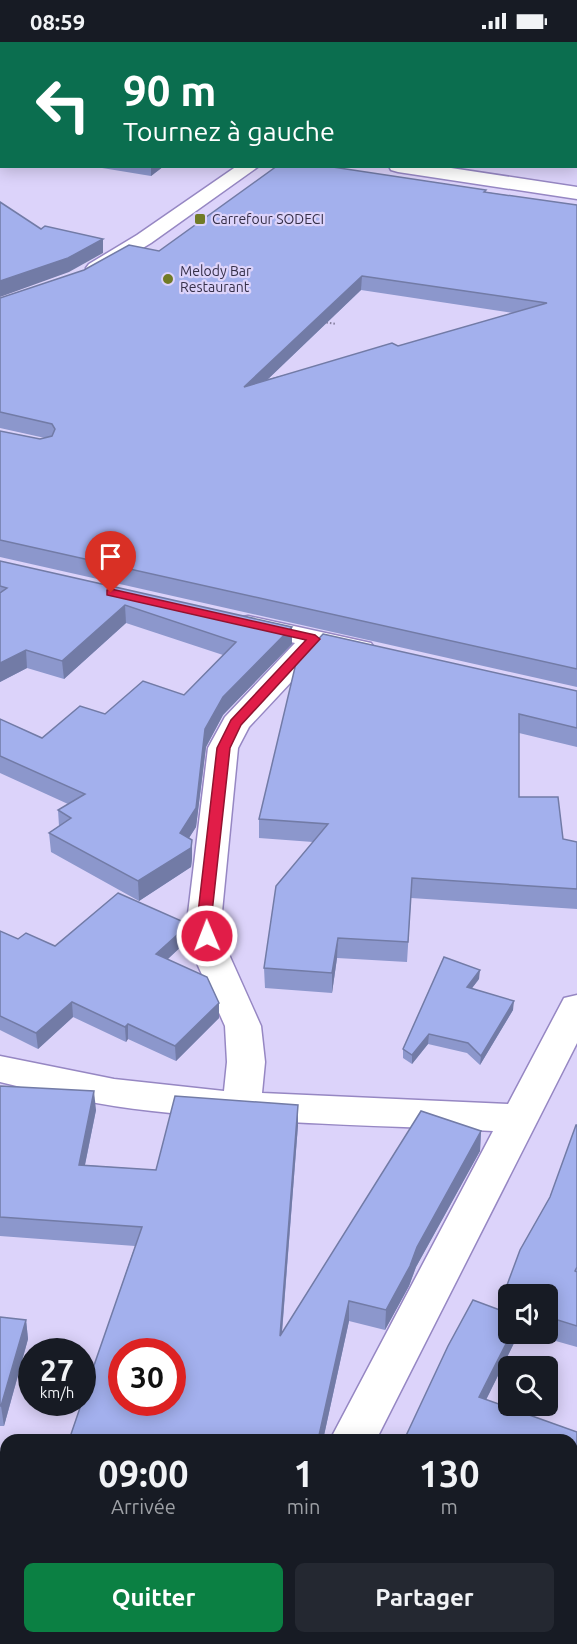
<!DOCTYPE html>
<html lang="fr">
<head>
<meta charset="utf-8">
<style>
	:root { --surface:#171b24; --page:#242831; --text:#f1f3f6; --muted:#9ea1a6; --accent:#0b8043 }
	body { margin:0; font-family:Ubuntu,sans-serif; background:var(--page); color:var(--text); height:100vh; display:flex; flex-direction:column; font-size:22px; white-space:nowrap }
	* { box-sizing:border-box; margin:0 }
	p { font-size:20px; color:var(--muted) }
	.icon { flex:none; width:33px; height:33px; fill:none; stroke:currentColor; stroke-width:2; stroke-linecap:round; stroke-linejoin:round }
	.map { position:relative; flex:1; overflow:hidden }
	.panel { position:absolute; left:0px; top:1392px; width:578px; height:210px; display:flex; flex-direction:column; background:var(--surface); border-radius:18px 18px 0 0; box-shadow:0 3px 15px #0003 }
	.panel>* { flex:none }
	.hud { position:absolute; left:0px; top:0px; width:578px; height:126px; box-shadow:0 3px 15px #0003; background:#0b6e4f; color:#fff; overflow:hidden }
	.tools { position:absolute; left:498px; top:1242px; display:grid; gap:12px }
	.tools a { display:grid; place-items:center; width:60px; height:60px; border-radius:9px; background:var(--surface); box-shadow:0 3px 15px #0003; font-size:30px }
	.speed { position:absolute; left:18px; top:1296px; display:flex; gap:12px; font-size:30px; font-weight:700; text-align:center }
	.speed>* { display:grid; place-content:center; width:78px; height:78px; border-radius:50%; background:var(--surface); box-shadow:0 3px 15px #0003; line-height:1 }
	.speed small { font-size:15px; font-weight:400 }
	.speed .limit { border:9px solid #d22; background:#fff; color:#111 }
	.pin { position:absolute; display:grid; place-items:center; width:51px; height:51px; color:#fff; margin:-62px -26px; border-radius:50% 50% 50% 0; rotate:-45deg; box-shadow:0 0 6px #0007 }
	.pin .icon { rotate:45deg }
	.me { position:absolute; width:66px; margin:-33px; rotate:359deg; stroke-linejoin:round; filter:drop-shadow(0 0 4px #0008) }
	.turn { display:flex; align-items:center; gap:21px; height:126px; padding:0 24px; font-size:27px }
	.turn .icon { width:78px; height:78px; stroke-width:2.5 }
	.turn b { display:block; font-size:42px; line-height:51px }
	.eta { display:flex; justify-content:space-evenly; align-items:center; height:102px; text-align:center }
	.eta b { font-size:36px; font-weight:700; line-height:42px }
	.cta { display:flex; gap:12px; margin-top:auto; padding:12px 24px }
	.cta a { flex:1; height:69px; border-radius:9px; background:var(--accent); color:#fff; font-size:24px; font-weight:700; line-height:69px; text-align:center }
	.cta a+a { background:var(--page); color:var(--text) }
	.status { display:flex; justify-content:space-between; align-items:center; height:42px; padding:0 30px; background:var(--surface); direction:ltr }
	.status svg { height:16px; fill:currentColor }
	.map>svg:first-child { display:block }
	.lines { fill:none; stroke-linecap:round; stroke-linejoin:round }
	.minor-casing { stroke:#9687c3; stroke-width:3 }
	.tertiary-casing { stroke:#9687c3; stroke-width:3 }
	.secondary-casing { stroke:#9687c3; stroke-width:3 }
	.path { stroke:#867f9e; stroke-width:2; stroke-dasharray:1.5 2; stroke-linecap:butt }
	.minor { fill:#fff; fill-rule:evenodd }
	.tertiary { fill:#fff; fill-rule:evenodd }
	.secondary { fill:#fff; fill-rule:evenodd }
	.wall { fill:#8c97cc; fill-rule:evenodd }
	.shaded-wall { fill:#727ba6 }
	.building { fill:#a3b0ed; stroke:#727ba6; stroke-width:1.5; fill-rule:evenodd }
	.route { fill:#e11d48; stroke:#92132f; stroke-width:1.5 }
	.poi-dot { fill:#717b26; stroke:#dcd3fa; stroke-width:2 }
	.labels { text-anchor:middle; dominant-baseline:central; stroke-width:4.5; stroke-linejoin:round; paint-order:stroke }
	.far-poi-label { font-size:14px; fill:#363049; stroke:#dcd3fa; text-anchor:start }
</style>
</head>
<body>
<div class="status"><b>08:59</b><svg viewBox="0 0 49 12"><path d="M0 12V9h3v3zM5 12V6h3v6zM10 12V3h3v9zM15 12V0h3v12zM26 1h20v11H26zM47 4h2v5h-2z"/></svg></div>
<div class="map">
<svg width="577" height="1602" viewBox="0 0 577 1602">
	<rect width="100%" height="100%" fill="#dcd3fa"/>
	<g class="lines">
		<g class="minor-casing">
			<g id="minor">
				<rect x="0" y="60" width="2" height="10"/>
				<path d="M248 574 371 601 375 607 371 613 361 616 322 607 249 685 238 706 221 880 227 908 261 984 265 1020 262 1051 508 1062 564 956 577 953V1001L376 1398H330L493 1089C380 1083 265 1082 152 1069 101 1064 50 1052 0 1040V1014L114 1037 224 1049 227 1020 225 984 191 908 187 880 208 706 225 675 295 601 238 588 234 582 238 576Z"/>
				<polygon points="0,1461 6,1462 6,1504 0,1503"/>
				<polygon points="223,1596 274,1596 271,1602 220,1602"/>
			</g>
		</g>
		<g class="tertiary-casing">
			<g id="tertiary">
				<polygon points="413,0 431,0 412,2"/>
				<polygon points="237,124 259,124 151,201 103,230 96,232 89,230 86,226 89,222 137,193"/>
			</g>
		</g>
		<g class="secondary-casing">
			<polygon id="secondary" points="389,124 438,124 577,145 577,157 398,130 391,128"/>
		</g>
		<polyline class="path" points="323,280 336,282"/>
		<use href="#minor" class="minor"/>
		<use href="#tertiary" class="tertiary"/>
		<use href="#secondary" class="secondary"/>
	</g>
	<g class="wall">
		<polygon points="0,0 372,0 370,2 2,2 2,36 0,35"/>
		<polygon points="436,0 577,0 577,116 576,116 576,2 438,2"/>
		<polygon points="90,124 164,124 151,134"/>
		<path d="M486 150 577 163V645L0 515V389L40 397 45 396 0 386V256L159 209ZM361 248 513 271 398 304 268 337Z"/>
		<polygon points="0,519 292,602 223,673 206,705 196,785 189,796 192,817 191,825 139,859 51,810 49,791 59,784 58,768 68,762 0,731 0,677 42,696 105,672 184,653 223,613 126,581 64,637 27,626 0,640"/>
		<polygon points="577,649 577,705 519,691 519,755 563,797 577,800 577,867 411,856 407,920 337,916 332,951 265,946 264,926 313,800 259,796 259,777"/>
		<polygon points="0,889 18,897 55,904 187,899 168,917 219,961 219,976 176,1019 128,997 126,1000 73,975 38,1007 0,988"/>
		<polygon points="479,937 472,946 513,968 480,1023 467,1011 428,1002 412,1022 403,1016 403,1007"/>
		<polygon points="0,1044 96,1068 85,1123 156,1128 298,1063 298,1083 282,1291 481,1089 480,1109 416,1225 409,1244 385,1288 349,1279 323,1398 69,1398 135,1204 0,1194 0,1195"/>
		<polygon points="577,1083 577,1305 531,1292 548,1292 548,1252 508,1252 508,1292 518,1292 517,1295 486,1358 577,1390 577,1444 572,1458 404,1398 500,1268 500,1262 550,1155"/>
		<polygon points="0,1275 26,1278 28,1297 4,1384 0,1384"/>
	</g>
	<g class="shaded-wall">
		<polygon points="355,0 372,0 370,2 353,2"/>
		<polygon points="151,124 164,124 151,134"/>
		<polygon points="103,197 103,211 69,230 0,255 0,239"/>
		<polygon points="362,234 361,248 244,360 244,345"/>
		<polygon points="125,563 126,581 64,637 62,619"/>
		<polygon points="292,585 292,602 223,673 206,705 196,785 180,810 180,791 205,687 223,655"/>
		<polygon points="26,608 27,626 0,640 0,621"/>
		<polygon points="192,798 192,817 191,825 139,859 138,839"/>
		<polygon points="187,884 187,899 157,927 156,912"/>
		<polygon points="338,896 337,916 332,951 332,931"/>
		<polygon points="480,928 479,937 466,954 467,945"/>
		<polygon points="514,959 513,968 480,1023 481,1014"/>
		<polygon points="72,960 73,975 38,1007 36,991"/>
		<polygon points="219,961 219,976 176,1019 175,1004"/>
		<polygon points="128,982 128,997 126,1000 125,985"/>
		<polygon points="429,992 428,1002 412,1022 412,1013"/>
		<polygon points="94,1049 96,1068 81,1142 79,1123"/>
		<polygon points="298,1063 298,1083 280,1314 280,1294"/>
		<polygon points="481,1089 480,1109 416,1225 409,1244 385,1288 386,1268 417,1205"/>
		<polygon points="349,1259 349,1279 323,1398 318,1398"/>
		<polygon points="26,1278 28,1297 4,1384 1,1364"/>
		<polygon points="511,1292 518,1292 517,1295 477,1376 479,1355"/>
		<polygon points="577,1431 577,1444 572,1458 572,1445"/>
		<polygon points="161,1596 171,1596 169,1602 159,1602"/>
	</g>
	<g class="building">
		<polygon points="0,0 355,0 353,2 2,2 2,24 0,23"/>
		<polygon points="445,0 577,0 577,103 576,102 576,2 447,2"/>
		<path d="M277 124H326L486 148 484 150 577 163V627L0 498V389L40 397 52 394 55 387 52 382 0 370V256L84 228 129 203 159 209ZM362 234 547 261 398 304 392 301 244 345Z"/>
		<polygon points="0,160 41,187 45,184 103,197 68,216 0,239"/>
		<polygon points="0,519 292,585 223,655 205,687 196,766 180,791 192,798 191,806 138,839 49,791 71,776 58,768 85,752 0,714 0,677 42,696 80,664 105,672 143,639 184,653 236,600 125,563 62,619 26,608 0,621 0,551 7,546 0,544"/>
		<polygon points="323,592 577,649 577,686 519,672 519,755 558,755 563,797 577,800 577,847 412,836 408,900 338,896 332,931 264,926 276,844 328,782 259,777 296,621"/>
		<polygon points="118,851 186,881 187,884 156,912 207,935 219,961 175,1004 128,982 125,985 72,960 36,991 0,974 0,889 18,897 26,891 55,904"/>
		<polygon points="444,915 480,928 467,945 514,959 481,1014 468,1001 429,992 412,1013 403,1007"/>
		<path d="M0 1044 94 1049 79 1123 156 1128 175 1054 298 1063 280 1294 421 1069 481 1089 417 1205 410 1224 386 1268 349 1259 318 1398H69L82 1360V1358L142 1185 0 1175ZM122 1310H172V1360H122Z"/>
		<polygon points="576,1083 577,1083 577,1225 575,1229 577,1230 577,1284 548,1275 548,1252 508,1252 508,1264 500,1262 520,1208 550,1155"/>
		<polygon points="473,1258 508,1271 508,1292 511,1292 479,1355 577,1390 577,1431 572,1445 572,1398 404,1398 448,1304"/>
		<polygon points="0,1275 26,1278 1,1364 0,1364"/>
		<polygon points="572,1550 577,1553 577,1602 411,1602 414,1596 572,1596"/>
		<polygon points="52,1596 161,1596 159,1602 49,1602"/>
	</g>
	<polygon class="route" points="111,547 315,593 320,597 241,683 230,706 211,880 214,894 212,897 202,897 197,880 217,706 231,678 306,598 107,553 107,548"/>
	<g class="poi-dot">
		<rect x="194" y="171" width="12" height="12" rx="3"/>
		<circle cx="168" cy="237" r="6"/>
	</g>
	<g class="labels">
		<g class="far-poi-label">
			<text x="212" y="177">Carrefour SODECI</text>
			<text x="180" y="229">Melody Bar<tspan x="180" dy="16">Restaurant</tspan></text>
		</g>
	</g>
</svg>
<div class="tools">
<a><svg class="icon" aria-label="sound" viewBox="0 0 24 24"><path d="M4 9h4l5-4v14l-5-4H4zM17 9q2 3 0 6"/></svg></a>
<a><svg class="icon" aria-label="search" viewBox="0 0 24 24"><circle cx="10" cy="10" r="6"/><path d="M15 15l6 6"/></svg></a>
</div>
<div class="speed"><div>27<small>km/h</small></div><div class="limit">30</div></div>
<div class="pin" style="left:111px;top:551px;background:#d93025"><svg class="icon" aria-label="arrive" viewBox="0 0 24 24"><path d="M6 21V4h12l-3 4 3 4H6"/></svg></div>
<svg class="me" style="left:207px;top:894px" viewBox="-20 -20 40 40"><circle r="17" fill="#e11d48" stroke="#fff" stroke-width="3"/><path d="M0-11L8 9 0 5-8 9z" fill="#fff"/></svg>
<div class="hud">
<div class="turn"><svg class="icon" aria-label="left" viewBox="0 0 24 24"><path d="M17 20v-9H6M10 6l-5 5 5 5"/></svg><div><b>90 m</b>Tournez à gauche</div></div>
</div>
<section class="panel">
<div class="eta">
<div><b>09:00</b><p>Arrivée</p></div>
<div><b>1</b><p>min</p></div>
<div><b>130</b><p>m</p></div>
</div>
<div class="cta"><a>Quitter</a><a>Partager</a></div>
</section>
</div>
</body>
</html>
